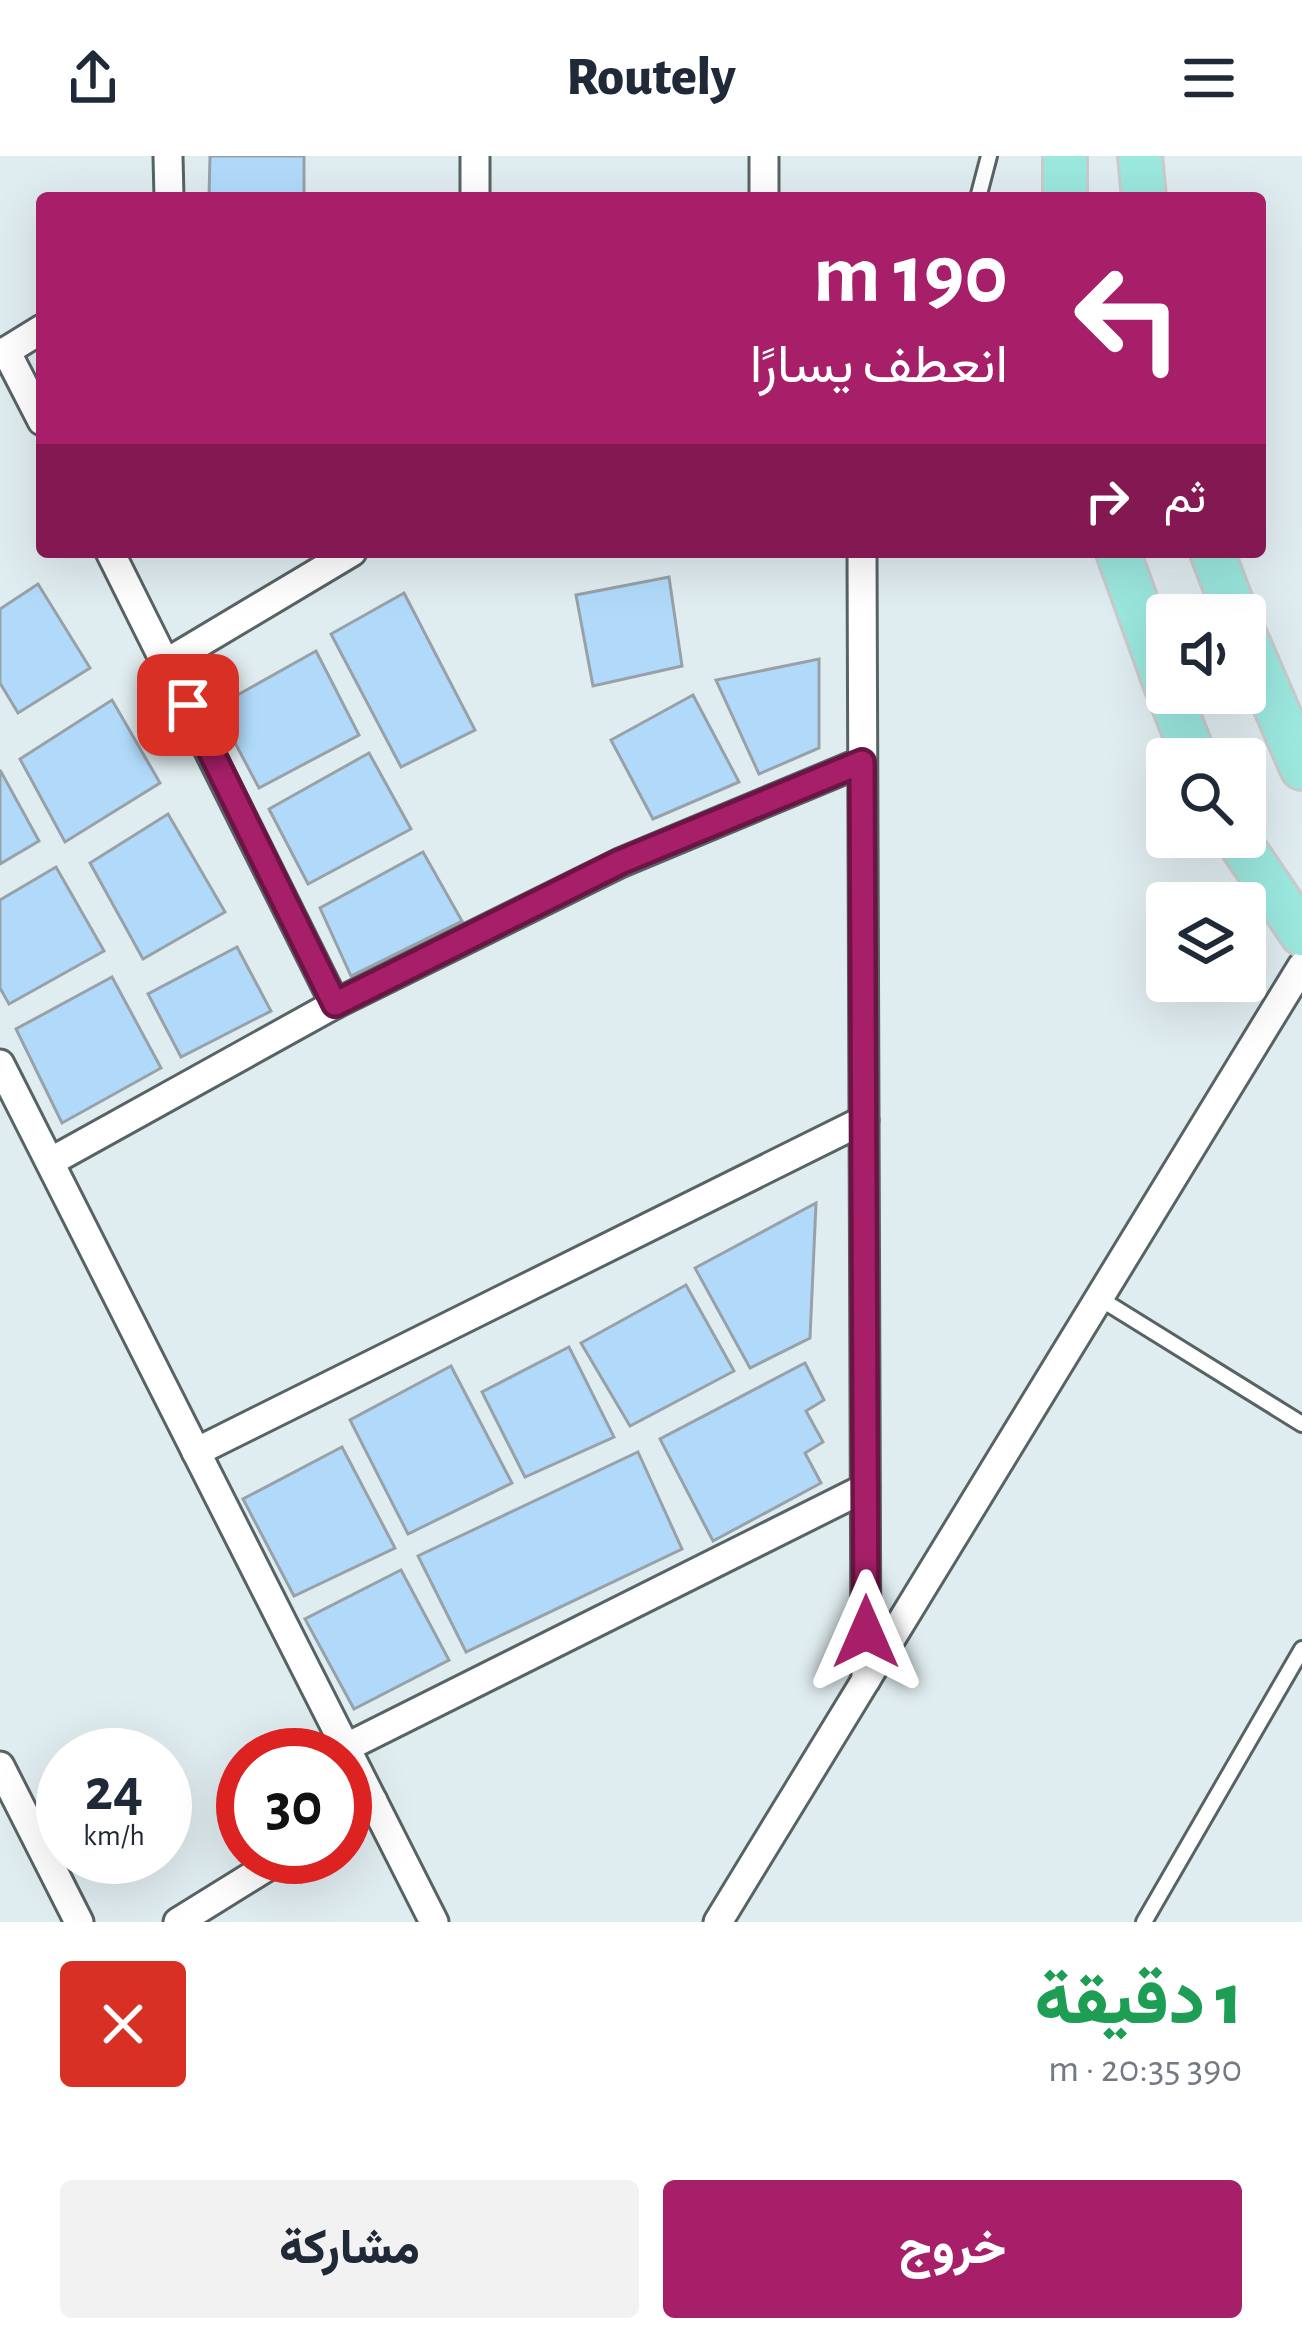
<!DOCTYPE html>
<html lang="ar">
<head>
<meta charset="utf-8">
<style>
	:root { --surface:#fff; --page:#f2f2f3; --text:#1f2937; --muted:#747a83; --accent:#a61f68 }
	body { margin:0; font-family:"Alegreya Sans",Vazirmatn,sans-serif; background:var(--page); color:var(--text); direction:rtl; height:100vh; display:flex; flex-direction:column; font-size:45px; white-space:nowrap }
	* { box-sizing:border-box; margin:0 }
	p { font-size:39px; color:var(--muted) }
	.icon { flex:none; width:66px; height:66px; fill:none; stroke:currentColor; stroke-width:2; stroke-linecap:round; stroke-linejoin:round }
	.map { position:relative; height:1766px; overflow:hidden; direction:ltr }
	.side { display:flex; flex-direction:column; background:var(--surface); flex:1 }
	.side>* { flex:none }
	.guide { position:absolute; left:36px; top:36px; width:1230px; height:366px; border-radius:12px; box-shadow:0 12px 48px #0002; direction:rtl; background:#a61f68; color:#fff; overflow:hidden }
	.fabs { position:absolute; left:1146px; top:438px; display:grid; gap:24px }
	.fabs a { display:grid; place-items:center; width:120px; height:120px; border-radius:12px; background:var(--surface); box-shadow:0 12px 48px #0002; font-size:60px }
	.speed { position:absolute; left:36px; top:1572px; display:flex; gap:24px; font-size:60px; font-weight:700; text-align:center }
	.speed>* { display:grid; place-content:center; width:156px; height:156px; border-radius:50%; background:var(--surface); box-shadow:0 12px 48px #0002; line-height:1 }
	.speed small { font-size:30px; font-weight:400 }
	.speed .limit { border:18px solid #d22; background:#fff; color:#111 }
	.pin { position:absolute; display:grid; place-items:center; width:102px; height:102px; color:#fff; margin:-51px; border-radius:24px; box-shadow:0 6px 18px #0006 }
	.me { position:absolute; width:132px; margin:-66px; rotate:0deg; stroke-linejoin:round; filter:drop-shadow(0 0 9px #0008) }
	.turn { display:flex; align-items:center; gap:42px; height:252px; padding:0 60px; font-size:54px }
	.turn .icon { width:156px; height:156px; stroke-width:2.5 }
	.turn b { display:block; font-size:84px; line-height:102px }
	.then { display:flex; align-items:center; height:114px; padding:0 60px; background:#0003; gap:24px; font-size:45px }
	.round { display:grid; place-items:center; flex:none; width:126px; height:126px; border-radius:12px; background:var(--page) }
	.overview { display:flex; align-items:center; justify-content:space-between; height:204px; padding:0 60px }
	h1 { font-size:72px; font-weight:800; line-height:90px; color:#1e9e55 }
	.primary-button { display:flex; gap:24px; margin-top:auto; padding:24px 60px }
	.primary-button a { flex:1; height:138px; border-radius:12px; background:var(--accent); color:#fff; font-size:48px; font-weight:800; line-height:138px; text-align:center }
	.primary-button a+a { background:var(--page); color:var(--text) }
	header { display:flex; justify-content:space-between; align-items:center; height:156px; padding:0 60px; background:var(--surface); font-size:54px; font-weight:800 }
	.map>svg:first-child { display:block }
	.building { fill:#b1dafa; stroke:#98a1a8; stroke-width:3 }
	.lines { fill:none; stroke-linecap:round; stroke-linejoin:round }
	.lane-casing { stroke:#586365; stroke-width:20 }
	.street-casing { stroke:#586365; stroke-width:33 }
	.primary-casing { stroke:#cacbcc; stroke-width:48 }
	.lane { stroke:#fff; stroke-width:14 }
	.street { stroke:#fff; stroke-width:27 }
	.primary { stroke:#9be8df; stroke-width:42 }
	.route-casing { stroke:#6c1444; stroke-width:30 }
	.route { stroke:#a61f68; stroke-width:21 }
</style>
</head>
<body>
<header><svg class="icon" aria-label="menu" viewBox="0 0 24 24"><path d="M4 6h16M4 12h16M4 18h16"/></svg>Routely<svg class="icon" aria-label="share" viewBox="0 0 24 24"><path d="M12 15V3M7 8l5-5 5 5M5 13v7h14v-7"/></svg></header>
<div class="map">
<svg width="1302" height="1766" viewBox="0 0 1302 1766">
	<rect width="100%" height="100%" fill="#e0edf0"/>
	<g class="building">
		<polygon points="210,0 304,0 304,42 209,42"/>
		<polygon points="669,421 682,510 593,530 576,439"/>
		<polygon points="38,428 90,512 18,557 0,527 0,453"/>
		<polygon points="404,437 475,574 401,611 331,478"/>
		<polygon points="316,495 359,579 259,632 216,551"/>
		<polygon points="819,503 819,592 759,618 716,524"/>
		<polygon points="693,539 739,626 653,663 611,584"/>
		<polygon points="112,544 160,627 65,686 20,603"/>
		<polygon points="369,597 411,673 308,728 269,653"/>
		<polygon points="0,614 39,685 0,708"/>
		<polygon points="168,658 225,756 143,803 90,707"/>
		<polygon points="423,696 462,765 351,820 320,752"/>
		<polygon points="56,711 104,795 9,848 0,832 0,744"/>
		<polygon points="237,791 271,855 181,901 148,838"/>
		<polygon points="112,821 161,912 62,967 16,873"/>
		<polygon points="816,1047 810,1182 750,1212 695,1112"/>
		<polygon points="686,1129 734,1215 630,1270 581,1187"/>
		<polygon points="569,1191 614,1281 525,1321 482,1236"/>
		<polygon points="805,1207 824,1244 806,1255 823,1286 805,1297 821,1327 713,1385 660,1283"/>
		<polygon points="451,1210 512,1327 408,1378 350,1264"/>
		<polygon points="342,1291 395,1392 294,1440 243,1343"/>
		<polygon points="638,1296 682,1393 466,1496 418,1400"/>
		<polygon points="401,1414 449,1504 354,1553 305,1463"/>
	</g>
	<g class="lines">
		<g class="lane-casing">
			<g id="lane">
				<polyline points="978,42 989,0"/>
				<polyline points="1099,1142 1302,1268"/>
				<polyline points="1144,1766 1302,1493"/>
			</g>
		</g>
		<g class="street-casing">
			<g id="street">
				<polyline points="168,0 169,42"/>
				<polyline points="475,42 475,0"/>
				<polyline points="764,42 764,0"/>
				<polyline points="6,195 42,265"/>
				<polyline points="0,199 42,173"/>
				<polyline points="110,396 335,848"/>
				<polyline points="862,396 866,1524"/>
				<polyline points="166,507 352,396"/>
				<polyline points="0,908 434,1766"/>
				<polyline points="50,1006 335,848 620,707 862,606"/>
				<polyline points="196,1296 864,964"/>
				<polyline points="345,1592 865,1332"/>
				<polyline points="0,1610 79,1766"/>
				<polyline points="345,1662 373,1645"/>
				<polyline points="178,1766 283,1701"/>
				<polyline points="718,1766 1302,810"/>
			</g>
		</g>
		<g class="primary-casing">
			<g id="primary">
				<polyline points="1065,0 1065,42"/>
				<polyline points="1140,0 1144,42"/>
				<polyline points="1118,396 1167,532"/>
				<polyline points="1212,396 1236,459"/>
				<polyline points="1245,480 1302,612"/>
				<polyline points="1169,537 1195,603"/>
				<polyline points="1236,681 1302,778"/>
			</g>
		</g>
		<use href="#lane" class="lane"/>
		<use href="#street" class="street"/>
		<use href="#primary" class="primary"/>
	</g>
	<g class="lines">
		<g class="route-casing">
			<polyline id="route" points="188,549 335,848 620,706 862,606 866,1476"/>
		</g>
		<use href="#route" class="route"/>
	</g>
</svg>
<div class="fabs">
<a><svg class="icon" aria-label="sound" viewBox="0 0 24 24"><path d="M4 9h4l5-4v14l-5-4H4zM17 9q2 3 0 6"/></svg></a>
<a><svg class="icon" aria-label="search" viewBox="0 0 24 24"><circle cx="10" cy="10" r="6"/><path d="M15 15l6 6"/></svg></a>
<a><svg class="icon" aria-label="layers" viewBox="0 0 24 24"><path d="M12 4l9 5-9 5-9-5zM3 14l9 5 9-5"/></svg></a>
</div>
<div class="speed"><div>24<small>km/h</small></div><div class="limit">30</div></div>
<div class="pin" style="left:188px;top:549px;background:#d93025"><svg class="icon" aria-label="arrive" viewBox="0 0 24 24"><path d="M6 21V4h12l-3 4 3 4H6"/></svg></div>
<svg class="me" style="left:866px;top:1476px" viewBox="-20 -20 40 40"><path d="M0-17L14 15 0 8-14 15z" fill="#a61f68" stroke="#fff" stroke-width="4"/></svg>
<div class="guide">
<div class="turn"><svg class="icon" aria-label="left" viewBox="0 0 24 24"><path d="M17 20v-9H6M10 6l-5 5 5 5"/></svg><div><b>190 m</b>انعطف يسارًا</div></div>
<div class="then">ثم<svg class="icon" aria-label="right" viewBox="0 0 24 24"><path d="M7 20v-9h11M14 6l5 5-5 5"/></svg></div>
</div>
</div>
<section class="side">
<div class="overview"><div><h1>1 دقيقة</h1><p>390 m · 20:35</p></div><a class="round" style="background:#d93025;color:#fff"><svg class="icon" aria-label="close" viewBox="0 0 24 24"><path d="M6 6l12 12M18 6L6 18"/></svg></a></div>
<div class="primary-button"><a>خروج</a><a>مشاركة</a></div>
</section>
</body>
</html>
